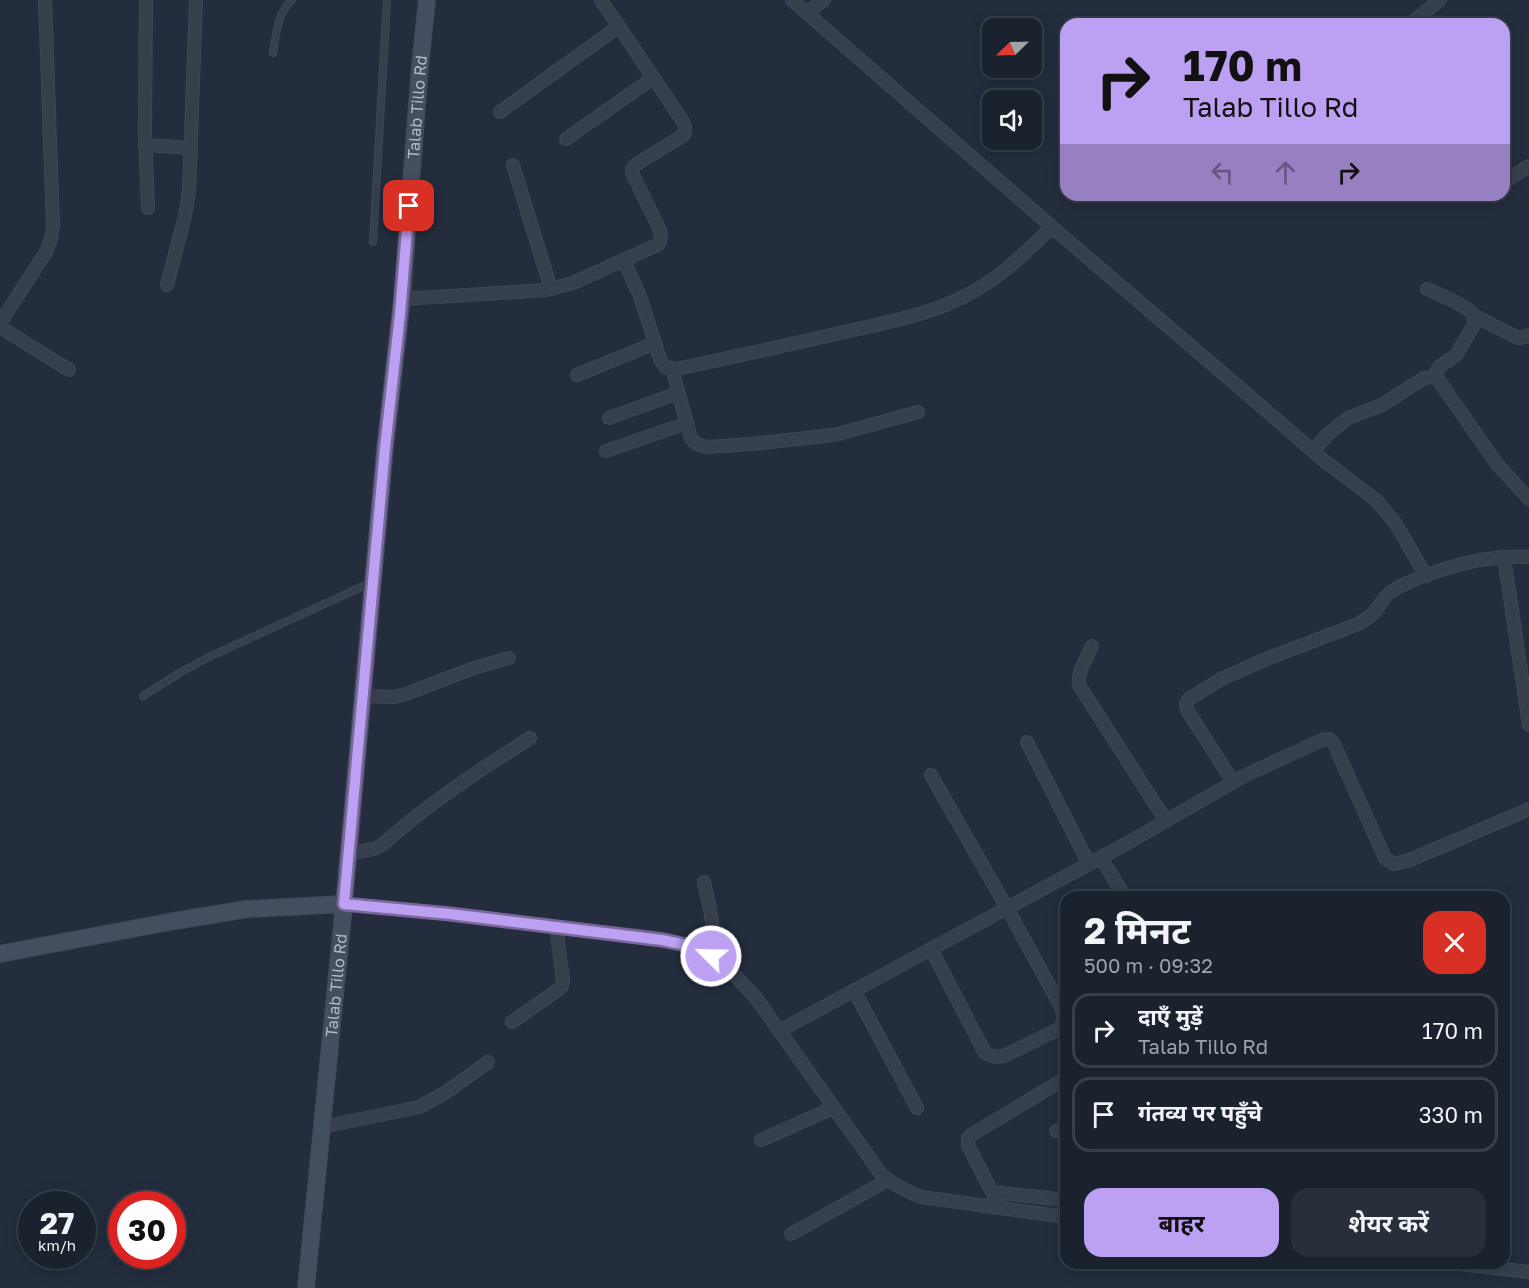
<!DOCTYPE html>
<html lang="hi">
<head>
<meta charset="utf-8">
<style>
	:root { --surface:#1a222e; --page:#272f3a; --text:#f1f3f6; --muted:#9fa4aa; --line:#383f4a; --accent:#bca0f2 }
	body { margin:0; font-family:"Golos Text","Noto Sans Devanagari",sans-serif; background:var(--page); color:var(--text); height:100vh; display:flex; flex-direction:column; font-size:22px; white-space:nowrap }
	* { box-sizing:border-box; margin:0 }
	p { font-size:20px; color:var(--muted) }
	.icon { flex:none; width:33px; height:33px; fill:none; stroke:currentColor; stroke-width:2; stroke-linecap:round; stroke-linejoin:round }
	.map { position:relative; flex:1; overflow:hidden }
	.details { position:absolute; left:1060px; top:891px; width:450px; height:378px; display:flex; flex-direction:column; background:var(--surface); border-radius:18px; box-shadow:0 3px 15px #0003,0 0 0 2px var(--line) }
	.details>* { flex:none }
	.hud { position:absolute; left:1060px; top:18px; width:450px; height:183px; border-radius:18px; box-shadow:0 3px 15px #0003,0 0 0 2px var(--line); background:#bca0f2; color:#111; overflow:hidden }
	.needle { width:39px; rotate:247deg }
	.controls { position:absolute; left:982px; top:18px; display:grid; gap:12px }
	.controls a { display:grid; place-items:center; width:60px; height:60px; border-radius:12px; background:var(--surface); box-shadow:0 3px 15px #0003,0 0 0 2px var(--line); font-size:30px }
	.speed { position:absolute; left:18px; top:1191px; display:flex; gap:12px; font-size:30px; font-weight:700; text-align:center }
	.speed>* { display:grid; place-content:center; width:78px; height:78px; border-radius:50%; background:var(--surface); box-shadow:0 3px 15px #0003,0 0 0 2px var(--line); line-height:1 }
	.speed small { font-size:15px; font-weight:400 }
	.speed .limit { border:9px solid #d22; background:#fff; color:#111 }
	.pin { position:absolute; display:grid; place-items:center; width:51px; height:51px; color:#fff; margin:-26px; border-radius:12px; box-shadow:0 3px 9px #0006 }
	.me { position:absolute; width:66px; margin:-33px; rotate:293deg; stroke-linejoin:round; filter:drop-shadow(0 0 4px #0008) }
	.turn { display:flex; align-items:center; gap:21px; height:126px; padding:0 24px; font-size:27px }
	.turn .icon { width:78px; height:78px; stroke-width:2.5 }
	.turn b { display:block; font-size:42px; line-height:51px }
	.lanes { display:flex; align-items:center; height:57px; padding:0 24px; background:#0003; justify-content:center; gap:30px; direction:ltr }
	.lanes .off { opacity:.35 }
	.round { display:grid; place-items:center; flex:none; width:63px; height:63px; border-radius:18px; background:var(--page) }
	.headline { display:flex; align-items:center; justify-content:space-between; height:102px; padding:0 24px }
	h1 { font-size:36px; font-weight:700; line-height:45px }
	.primary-button { display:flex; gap:12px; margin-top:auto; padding:12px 24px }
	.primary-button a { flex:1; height:69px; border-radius:18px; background:var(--accent); color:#111; font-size:24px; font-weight:700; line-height:69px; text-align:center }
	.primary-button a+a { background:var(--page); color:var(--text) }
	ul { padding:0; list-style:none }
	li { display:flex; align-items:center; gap:18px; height:75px; margin:0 12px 9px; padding:0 12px; border:3px solid var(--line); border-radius:18px }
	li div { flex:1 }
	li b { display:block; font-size:22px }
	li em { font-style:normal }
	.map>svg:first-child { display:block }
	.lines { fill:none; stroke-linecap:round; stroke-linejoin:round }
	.lane-casing { stroke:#404856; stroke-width:8 }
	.street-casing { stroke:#404856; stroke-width:14 }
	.secondary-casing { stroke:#404856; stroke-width:18 }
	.lane { stroke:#373f4d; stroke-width:6 }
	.street { stroke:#373f4d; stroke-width:12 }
	.secondary { stroke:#444e61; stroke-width:16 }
	.route-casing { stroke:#7a689d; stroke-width:15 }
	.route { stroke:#bca0f2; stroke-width:10 }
	.labels { text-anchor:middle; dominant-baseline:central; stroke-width:6; stroke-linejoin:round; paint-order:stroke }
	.street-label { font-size:16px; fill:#b2bac9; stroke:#1c2432 }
</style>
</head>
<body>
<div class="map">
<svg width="1529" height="1288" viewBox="0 0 1529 1288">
	<rect width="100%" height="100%" fill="#232d3d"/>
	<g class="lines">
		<g class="lane-casing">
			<g id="lane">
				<path d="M273 53C277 32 276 16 292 0"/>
				<polyline points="373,242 387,0"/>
				<polyline points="143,696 181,672 209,657 370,583"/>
			</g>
		</g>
		<g class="street-casing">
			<g id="street">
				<polyline points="146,0 145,135 148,208"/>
				<polyline points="792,0 1052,227 1276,419 1322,459 1376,500 1396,524 1426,576"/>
				<polyline points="807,13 824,0"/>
				<polyline points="1410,24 1440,0"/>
				<polyline points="500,112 618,27"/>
				<polyline points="566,139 653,78"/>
				<polyline points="145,145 191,148"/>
				<polyline points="513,165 551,289"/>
				<polyline points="1504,182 1529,166"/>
				<path d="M624 261 640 296 660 359 665 367 676 369C734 357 792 344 849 331 887 322 928 315 963 297 998 280 1024 254 1052 227"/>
				<polyline points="167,285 185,216 189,191 196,0"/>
				<path d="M1427 289C1438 294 1464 304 1472 313 1474 317 1474 319 1475 323L1456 355 1439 367 1434 377"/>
				<polyline points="402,299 546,290 573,283 659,244 661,238 660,230 633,175 632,170 635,165 684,135 685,127 682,120 601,0"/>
				<polyline points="1473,315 1518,338 1525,337 1529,335"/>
				<polyline points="0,323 46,252 51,239 53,226 45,0"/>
				<polyline points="0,327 69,370"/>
				<polyline points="672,369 691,438 696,444 706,447 752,444 825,436 838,434 918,412"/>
				<polyline points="577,375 655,343"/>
				<polyline points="609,418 678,393"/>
				<polyline points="606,451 687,423"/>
				<polyline points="1313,451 1328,434 1348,418 1382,405 1424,378 1434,377 1437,378 1497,464 1529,499"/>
				<polyline points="1504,557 1529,725"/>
				<path d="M1092 646C1087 658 1077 672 1079 685L1166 821"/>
				<polyline points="363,696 394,697 406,694 474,668 509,658"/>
				<polyline points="1027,742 1089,864"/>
				<path d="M1233 782 1187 710 1186 704 1189 699 1223 678 1269 658 1358 624C1365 620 1372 616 1376 610 1381 604 1384 596 1391 592 1401 584 1413 581 1424 576 1460 563 1491 555 1529 557"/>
				<path d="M349 853 374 849 382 845C428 804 478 771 530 738"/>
				<polyline points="1101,858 1125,897"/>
				<path d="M704 882C710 910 716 927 711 956"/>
				<path d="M344 904C425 911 505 920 585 930 617 934 663 936 693 947 720 958 737 977 756 998L881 1174C894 1185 905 1191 921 1197L1066 1217"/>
				<path d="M931 949 985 1053 995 1057 1004 1056 1057 1030C1066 1022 1064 1015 1060 1005L1007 908 931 775"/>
				<polyline points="854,990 917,1108"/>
				<polyline points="512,1022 559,989 562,986 563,979 556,927"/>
				<polyline points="779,1031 1124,845 1244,776 1322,740 1329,739 1334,744 1385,858 1394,864 1410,860 1529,809"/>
				<polyline points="322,1127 419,1107 445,1093 488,1062"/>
				<polyline points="1056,1131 1066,1127"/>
				<polyline points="761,1140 833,1108"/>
				<polyline points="992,1192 1066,1200"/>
				<polyline points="1000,1208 968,1145 968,1138 971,1135 1066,1078"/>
				<polyline points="791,1234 888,1180"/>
				<polyline points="1451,1263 1529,1272"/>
			</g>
		</g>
		<g class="secondary-casing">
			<g id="secondary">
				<polyline points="0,954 174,921 247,909 344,904"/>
				<path id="s1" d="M306 1288 344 904 385 448 402 299 420 66 427 0"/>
			</g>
		</g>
		<use href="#lane" class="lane"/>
		<use href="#street" class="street"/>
		<use href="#secondary" class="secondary"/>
	</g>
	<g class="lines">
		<g class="route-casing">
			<polyline id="route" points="409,206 400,314 385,448 344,904 450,914 662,940 691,946 711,956"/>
		</g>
		<use href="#route" class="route"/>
	</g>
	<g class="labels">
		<g class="street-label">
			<text stroke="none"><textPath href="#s1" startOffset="1186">Talab Tillo Rd</textPath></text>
			<text stroke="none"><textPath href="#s1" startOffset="304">Talab Tillo Rd</textPath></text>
		</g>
	</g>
</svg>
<div class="controls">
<a><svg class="needle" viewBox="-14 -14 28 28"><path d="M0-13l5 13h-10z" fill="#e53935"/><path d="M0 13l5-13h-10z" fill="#9fa4aa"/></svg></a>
<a><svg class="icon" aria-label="sound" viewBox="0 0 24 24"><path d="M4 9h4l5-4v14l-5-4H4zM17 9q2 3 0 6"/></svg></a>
</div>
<div class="speed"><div>27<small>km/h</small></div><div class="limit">30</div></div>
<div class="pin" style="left:409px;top:206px;background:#d93025"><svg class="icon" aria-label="arrive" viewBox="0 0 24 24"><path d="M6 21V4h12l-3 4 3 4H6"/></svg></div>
<svg class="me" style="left:711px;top:956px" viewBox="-20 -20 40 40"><circle r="17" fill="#bca0f2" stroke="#fff" stroke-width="3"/><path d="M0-11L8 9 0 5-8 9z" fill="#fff"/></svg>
<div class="hud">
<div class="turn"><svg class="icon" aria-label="right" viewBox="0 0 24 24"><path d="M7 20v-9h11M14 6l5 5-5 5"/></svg><div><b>170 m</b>Talab Tillo Rd</div></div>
<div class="lanes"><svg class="icon off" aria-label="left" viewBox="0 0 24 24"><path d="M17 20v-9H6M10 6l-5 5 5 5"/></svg><svg class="icon off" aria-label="ahead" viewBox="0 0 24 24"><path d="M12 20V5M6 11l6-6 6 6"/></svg><svg class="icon" aria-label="right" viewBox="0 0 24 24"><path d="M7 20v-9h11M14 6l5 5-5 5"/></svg></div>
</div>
<section class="details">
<div class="headline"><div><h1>2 मिनट</h1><p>500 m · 09:32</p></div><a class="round" style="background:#d93025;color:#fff"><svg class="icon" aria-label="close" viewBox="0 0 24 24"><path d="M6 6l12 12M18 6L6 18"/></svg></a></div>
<ul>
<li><svg class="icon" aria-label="right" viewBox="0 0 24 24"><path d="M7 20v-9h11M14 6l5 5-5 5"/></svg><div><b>दाएँ मुड़ें</b><p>Talab Tillo Rd</p></div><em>170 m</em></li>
<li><svg class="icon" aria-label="arrive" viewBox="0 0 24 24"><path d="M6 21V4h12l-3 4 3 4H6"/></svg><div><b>गंतव्य पर पहुँचे</b></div><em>330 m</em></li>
</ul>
<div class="primary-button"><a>बाहर</a><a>शेयर करें</a></div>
</section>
</div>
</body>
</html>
